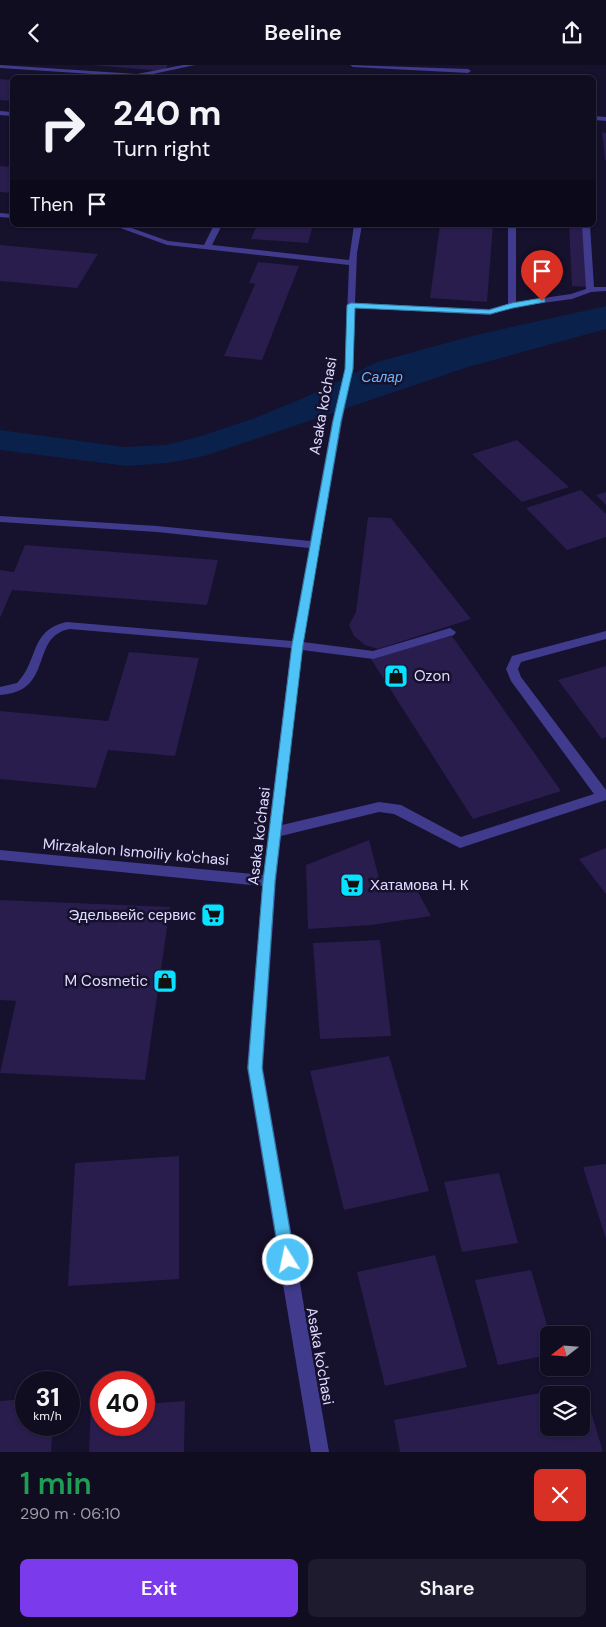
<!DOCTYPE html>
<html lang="en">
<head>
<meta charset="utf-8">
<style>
	:root { --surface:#100d21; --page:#1e1b2e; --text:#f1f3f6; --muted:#9c9ca5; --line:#302d3f; --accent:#7c3aed }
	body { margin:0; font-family:"DM Sans",sans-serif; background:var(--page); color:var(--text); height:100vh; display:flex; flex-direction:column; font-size:19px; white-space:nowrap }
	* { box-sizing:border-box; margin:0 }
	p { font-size:16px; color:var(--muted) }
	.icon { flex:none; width:28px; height:28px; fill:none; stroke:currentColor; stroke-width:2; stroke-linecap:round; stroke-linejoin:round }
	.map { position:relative; height:1387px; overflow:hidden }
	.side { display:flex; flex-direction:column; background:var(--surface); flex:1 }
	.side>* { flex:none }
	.guide { position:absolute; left:10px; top:10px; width:586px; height:152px; border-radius:8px; box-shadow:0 1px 4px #0004,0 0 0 1px var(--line); background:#100d21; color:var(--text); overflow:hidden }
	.needle { width:32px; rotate:253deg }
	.controls { position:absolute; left:540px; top:1261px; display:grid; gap:10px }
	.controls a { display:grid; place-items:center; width:50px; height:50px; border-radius:8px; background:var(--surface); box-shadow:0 1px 4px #0004,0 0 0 1px var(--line); font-size:25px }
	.speed { position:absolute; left:15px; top:1306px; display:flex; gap:10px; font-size:25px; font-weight:700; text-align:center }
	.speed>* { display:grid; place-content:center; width:65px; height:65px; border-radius:50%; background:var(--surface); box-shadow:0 1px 4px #0004,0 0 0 1px var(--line); line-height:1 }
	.speed small { font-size:12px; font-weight:400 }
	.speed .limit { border:8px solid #d22; background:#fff; color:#111 }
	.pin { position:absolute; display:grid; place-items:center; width:42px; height:42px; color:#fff; margin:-51px -21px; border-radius:50% 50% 50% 0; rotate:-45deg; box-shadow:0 0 5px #0007 }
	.pin .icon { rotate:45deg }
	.me { position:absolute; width:55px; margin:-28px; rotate:350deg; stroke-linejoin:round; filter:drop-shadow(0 0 4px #0008) }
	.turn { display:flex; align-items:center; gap:18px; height:105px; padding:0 20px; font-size:22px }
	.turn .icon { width:65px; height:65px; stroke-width:2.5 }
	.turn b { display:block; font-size:35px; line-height:42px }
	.then { display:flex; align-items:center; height:48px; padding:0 20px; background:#0003; gap:10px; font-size:19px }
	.round { display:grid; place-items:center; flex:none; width:52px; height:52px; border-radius:8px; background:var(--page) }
	.head { display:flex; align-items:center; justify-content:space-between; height:85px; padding:0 20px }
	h1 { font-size:30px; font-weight:600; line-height:38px; color:#1e9e55 }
	.primary-button { display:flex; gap:10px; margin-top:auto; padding:10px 20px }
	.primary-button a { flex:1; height:58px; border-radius:8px; background:var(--accent); color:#fff; font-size:20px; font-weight:600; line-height:58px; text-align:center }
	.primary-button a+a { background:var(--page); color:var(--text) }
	header { display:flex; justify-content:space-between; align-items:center; height:65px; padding:0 20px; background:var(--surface); font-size:22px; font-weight:600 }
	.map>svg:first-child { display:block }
	.water { fill:#0a214c }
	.building { fill:#281d4d; fill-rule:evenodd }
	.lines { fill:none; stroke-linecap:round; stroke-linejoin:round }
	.minor { fill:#403b8c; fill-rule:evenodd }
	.route { fill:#4fc3f7; stroke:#337fa1 }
	.labels { text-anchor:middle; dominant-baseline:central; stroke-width:5; stroke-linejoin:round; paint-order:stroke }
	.far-water-label { font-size:14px; font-style:italic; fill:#6ab7ff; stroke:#16112c }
	.street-label { font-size:15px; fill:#e1dcff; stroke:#16112c }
	.poi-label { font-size:15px; fill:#e1dcff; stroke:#16112c; text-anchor:start }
</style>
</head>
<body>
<header><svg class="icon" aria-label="back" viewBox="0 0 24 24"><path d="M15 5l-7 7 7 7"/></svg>Beeline<svg class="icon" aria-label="share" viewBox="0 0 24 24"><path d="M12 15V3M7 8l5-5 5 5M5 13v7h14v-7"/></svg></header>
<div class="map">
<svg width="606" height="1387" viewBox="0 0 606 1387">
	<rect width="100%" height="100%" fill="#16112c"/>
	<polygon class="water" points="606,241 606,264 468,302 205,391 167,398 127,401 0,385 0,365 124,382 166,380 198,372 255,353 306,332 377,297 476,270"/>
	<g class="building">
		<polygon points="91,0 168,0 164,6"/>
		<polygon points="0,14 12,15 12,36 0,35"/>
		<polygon points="602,67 606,68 606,95 605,95"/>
		<polygon points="0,101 12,102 12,128 0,127"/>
		<polygon points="257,160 313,160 308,178 251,174"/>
		<polygon points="440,160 493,160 487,237 430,233"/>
		<polygon points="569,160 584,160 589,222 572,221"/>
		<polygon points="0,180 98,189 77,223 0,216"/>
		<polygon points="258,197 299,201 262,295 224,291 255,219 249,218"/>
		<polygon points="517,375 569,422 522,437 472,389"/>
		<polygon points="581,425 606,449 606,472 567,485 526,443"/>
		<polygon points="606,427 606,440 596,430"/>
		<polygon points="368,452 391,453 471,554 378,584 365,580 354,571 349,560 356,547"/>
		<polygon points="25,480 218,495 207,540 12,525 0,553 0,505 14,507"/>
		<polygon points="452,571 561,726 473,754 371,594"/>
		<polygon points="129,587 199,593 175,691 108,685 96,723 0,714 0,646 108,656"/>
		<polygon points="606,601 606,672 602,674 558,615"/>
		<polygon points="369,775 382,825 413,818 431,851 371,860 308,864 306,800"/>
		<polygon points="606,783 606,829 579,794"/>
		<polygon points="0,835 170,842 145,1015 0,1008 16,936 0,935"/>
		<polygon points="380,875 391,971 320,974 313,878"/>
		<polygon points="389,991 429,1126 344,1145 310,1006"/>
		<polygon points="179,1091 179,1214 68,1221 75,1098"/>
		<polygon points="606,1099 606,1174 583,1102"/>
		<polygon points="499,1108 518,1178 462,1187 444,1117"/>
		<polygon points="435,1190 467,1302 385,1321 357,1207"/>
		<polygon points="531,1205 550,1270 549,1290 498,1300 475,1215"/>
		<path d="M583 1320 603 1387H400L394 1355ZM549 1330H581V1362H549Z"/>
		<polygon points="26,1334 26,1360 53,1360 51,1387 0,1387 0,1336"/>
		<polygon points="185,1336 184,1387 89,1387 91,1342 101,1341 101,1360 144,1360 144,1339"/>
	</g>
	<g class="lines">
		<g class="minor">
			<polygon points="0,0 137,9 183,0 195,0 139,12 0,3"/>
			<polygon points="350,0 468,4 471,6 468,8 353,2"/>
			<polygon points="0,46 12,47 12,51 0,50"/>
			<polygon points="594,51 606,52 606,56 594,55"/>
			<polygon points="0,148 12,149 12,153 0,152"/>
			<path d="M112 160H123L168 176 204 180 214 160H222L212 180 349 195 354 160H362L357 188 355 238 489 244 508 239V160H516V237L571 229 586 224 582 160H590L594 222H606V226L591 227 572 234 513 242 490 250 355 243 353 304 342 357 303 577 373 586 450 563 456 567 454 570 373 594 302 585 282 760 379 737 401 740 461 772 594 729 511 616 506 604 512 591 606 566V574L521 597 518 604 521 612 606 725V735L460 783 394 749 379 747 281 771 276 816 263 1003 329 1387H311L247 1003 262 821 0 795V785L263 810 291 583 70 564C29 571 55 627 0 630V622L17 618C39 596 29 565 67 557L292 576 309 483 157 467 0 457V451L157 461 310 476 332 357 345 304 349 200 167 180Z"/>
		</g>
	</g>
	<polygon class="route" points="542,233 545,234 545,237 513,243 490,249 355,243 353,304 341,356 303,580 275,816 262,1003 295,1195 293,1201 288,1203 282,1201 280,1195 248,1003 263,816 292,580 333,356 345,304 347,240 351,238 489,245 512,238"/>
	<defs>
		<g id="shop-square" transform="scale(1.25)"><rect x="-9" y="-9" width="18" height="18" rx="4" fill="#08e1ff" stroke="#16112c"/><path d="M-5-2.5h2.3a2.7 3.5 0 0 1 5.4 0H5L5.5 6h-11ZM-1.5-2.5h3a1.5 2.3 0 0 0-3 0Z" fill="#111"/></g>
		<g id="supermarket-square" transform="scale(1.25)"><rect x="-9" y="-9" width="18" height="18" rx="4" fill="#08e1ff" stroke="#16112c"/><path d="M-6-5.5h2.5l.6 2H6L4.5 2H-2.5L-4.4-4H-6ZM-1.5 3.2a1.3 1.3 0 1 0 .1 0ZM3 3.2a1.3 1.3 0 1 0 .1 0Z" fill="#111"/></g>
	</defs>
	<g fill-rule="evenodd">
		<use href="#shop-square" x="396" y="611"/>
		<use href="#supermarket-square" x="352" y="820"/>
		<use href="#supermarket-square" x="213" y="850"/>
		<use href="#shop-square" x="165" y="916"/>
	</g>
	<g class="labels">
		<g class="far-water-label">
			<text x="382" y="312">Салар</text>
		</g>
		<g class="street-label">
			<text transform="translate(323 341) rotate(-80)">Asaka ko'chasi</text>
			<text transform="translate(259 771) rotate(-83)">Asaka ko'chasi</text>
			<text transform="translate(136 787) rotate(5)">Mirzakalon Ismoiliy ko'chasi</text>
			<text transform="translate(320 1291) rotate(80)">Asaka ko'chasi</text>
		</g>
		<g class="poi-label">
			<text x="414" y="611">Ozon</text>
			<text x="370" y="820">Хатамова Н. К</text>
			<text x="196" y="850" text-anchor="end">Эдельвейс сервис</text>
			<text x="148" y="916" text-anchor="end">M Cosmetic</text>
		</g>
	</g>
</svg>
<div class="controls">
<a><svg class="needle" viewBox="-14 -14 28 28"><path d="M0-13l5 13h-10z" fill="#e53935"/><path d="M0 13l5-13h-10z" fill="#9c9ca5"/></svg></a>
<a><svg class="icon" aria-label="layers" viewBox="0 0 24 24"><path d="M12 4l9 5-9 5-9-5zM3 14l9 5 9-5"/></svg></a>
</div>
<div class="speed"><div>31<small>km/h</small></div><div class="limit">40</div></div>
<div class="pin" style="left:542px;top:236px;background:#d93025"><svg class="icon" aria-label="arrive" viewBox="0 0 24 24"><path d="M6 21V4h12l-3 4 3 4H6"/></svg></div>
<svg class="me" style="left:288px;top:1195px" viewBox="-20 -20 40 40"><circle r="17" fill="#4fc3f7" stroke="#fff" stroke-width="3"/><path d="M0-11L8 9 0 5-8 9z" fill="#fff"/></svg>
<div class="guide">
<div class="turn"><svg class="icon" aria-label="right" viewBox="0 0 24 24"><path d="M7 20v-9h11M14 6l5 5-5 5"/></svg><div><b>240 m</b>Turn right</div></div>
<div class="then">Then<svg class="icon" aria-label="arrive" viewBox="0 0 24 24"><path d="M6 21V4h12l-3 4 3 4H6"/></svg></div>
</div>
</div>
<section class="side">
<div class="head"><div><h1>1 min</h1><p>290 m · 06:10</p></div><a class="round" style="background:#d93025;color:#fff"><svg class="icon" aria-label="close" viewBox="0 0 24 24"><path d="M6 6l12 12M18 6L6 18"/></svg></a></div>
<div class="primary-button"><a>Exit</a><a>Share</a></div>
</section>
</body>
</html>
